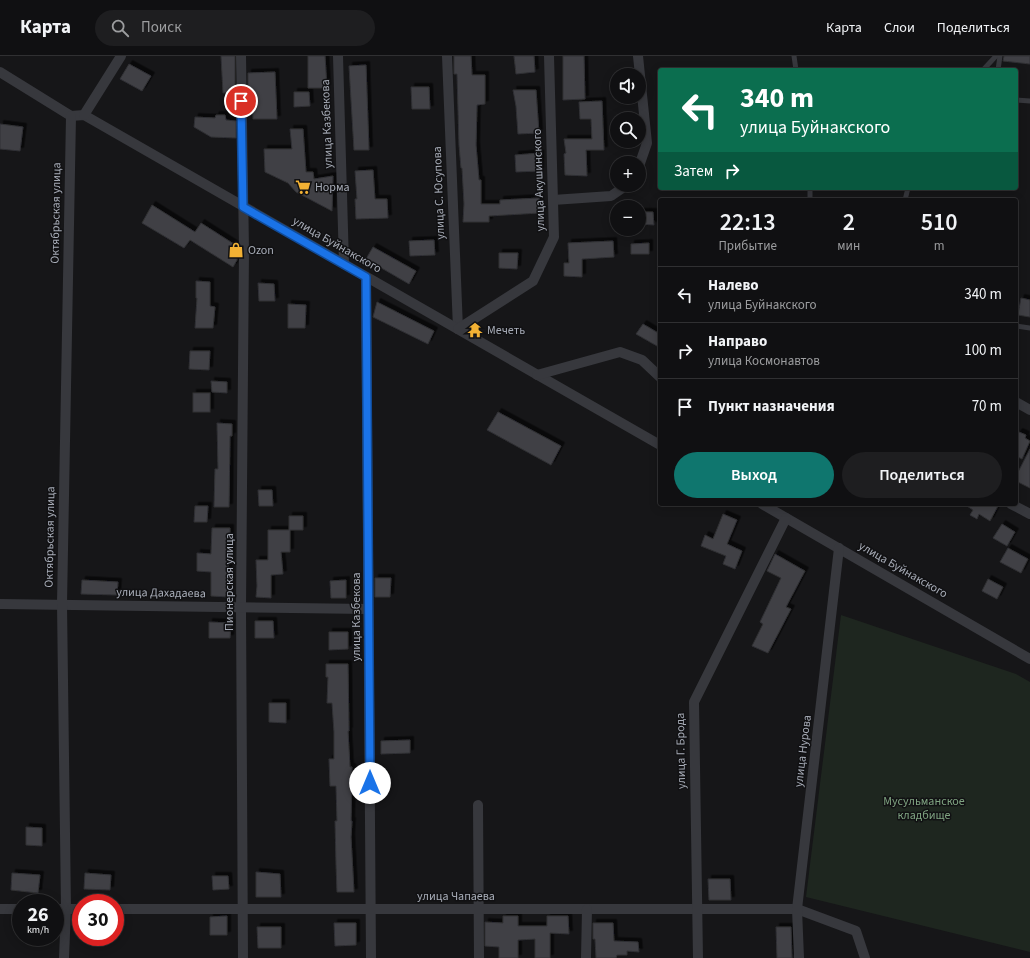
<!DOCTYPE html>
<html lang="ru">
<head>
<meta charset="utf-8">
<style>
	:root { --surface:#101012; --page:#1e1e20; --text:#f1f3f6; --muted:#9c9d9f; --line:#303032; --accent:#0f766e }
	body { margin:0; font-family:"Source Sans 3",sans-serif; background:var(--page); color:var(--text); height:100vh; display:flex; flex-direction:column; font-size:15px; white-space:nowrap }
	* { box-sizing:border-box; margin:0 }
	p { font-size:13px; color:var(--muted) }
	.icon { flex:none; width:22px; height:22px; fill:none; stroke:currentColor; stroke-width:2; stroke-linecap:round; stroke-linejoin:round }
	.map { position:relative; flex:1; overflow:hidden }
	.panel { position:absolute; left:658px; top:142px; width:360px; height:308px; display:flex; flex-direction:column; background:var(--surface); border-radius:4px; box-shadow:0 2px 10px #0003,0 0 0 1px var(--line) }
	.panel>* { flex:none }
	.top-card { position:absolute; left:658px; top:12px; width:360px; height:122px; border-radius:4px; box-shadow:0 2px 10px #0003,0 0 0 1px var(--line); background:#0b6e4f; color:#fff; overflow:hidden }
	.buttons { position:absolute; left:610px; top:12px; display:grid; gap:8px }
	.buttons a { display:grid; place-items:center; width:36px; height:36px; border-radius:50%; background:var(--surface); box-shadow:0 2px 10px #0003,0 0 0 1px var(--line); font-size:20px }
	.speed { position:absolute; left:12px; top:838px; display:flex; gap:8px; font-size:20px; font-weight:700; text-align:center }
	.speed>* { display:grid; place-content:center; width:52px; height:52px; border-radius:50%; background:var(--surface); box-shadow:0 2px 10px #0003,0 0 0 1px var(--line); line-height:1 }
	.speed small { font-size:10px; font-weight:400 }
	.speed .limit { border:6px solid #d22; background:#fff; color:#111 }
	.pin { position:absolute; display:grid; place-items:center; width:34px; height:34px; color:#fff; margin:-17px; border:2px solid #fff; border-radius:50%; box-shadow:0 1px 4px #0007 }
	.me { position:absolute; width:44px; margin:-22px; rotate:0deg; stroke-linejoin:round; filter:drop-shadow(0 0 3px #0008) }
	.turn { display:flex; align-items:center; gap:14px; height:84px; padding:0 16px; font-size:18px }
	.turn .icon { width:52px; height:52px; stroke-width:2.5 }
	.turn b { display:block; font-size:28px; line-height:34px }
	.then { display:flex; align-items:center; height:38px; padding:0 16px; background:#0003; gap:8px; font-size:15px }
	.eta { display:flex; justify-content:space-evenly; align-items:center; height:68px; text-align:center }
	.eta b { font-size:24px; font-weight:600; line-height:28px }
	.cta { display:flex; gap:8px; margin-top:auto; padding:8px 16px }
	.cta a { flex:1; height:46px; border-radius:24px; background:var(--accent); color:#fff; font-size:16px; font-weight:600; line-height:46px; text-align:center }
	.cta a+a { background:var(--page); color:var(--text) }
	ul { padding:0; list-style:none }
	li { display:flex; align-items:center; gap:12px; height:56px; padding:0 16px; border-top:1px solid var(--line) }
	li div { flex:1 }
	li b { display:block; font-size:15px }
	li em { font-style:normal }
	header { display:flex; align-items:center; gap:24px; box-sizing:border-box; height:56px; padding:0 20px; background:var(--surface); border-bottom:1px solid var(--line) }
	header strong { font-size:19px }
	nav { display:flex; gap:22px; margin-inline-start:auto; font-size:14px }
	.search { width:280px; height:36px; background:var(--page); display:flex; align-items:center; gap:10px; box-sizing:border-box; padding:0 14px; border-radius:22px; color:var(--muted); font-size:15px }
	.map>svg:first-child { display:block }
	.green { fill:#1e261f }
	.building { fill:#404145; stroke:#303034; filter:url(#shadow) }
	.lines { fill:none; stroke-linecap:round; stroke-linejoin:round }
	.service { stroke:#37383d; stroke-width:5 }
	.minor { stroke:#37383d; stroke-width:10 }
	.route-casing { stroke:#114b97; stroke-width:10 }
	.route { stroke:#1a73e8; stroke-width:7 }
	.labels { text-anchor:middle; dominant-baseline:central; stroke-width:3; stroke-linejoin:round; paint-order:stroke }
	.street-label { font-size:12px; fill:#a8adb8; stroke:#111113 }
	.poi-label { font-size:12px; fill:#a8adb8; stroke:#111113; text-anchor:start }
	.park-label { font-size:12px; fill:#7fa381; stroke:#111113 }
</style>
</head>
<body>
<header>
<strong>Карта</strong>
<div class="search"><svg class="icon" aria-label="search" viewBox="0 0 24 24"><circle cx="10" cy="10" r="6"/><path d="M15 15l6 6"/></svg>Поиск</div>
<nav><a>Карта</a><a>Слои</a><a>Поделиться</a></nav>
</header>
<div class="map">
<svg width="1030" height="902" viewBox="0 0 1030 902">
	<defs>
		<filter id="shadow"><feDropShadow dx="3.5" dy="-3.5" stdDeviation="0" flood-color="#0009"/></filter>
	</defs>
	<rect width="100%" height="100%" fill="#161618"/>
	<polygon class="green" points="841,559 1016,618 1030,626 1030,896 806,841"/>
	<g class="building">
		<polygon points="221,0 235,0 235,36 223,37"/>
		<polygon points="308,0 325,0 327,32 308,32"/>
		<polygon points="454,0 471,0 472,19 485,19 485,48 477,49 476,89 479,124 481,124 481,148 500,148 500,144 539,142 540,157 489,160 489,166 463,166 464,148 462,112 461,112 459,89 457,18 454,18"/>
		<polygon points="514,0 534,0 535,16 516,18"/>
		<polygon points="563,0 584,0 585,43 563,44"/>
		<polygon points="1004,0 1030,0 1030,8 1003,5"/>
		<polygon points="129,8 151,20 142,35 120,23"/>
		<polygon points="366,9 369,94 354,94 349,10"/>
		<polygon points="275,16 277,63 253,63 252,35 248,36 248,17"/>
		<polygon points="411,31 429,31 430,53 412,53"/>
		<polygon points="513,34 536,34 539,77 518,78 516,50"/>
		<polygon points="294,36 309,36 310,50 294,51"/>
		<polygon points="602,45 604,94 586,94 587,120 565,119 564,98 566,97 564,83 592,83 591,63 580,63 579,46"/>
		<polygon points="216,59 225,59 226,64 236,65 236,82 211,81 194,71 195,61 215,62"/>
		<polygon points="0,68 23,71 20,95 0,93"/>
		<polygon points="290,73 303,73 306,116 313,116 314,123 333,120 332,155 296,136 288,127 265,116 264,93 292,93"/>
		<polygon points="540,97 540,115 516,116 515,99"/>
		<polygon points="373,114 375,143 387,143 388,162 356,163 355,143 357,143 355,115"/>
		<polygon points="152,149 195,176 201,167 237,190 237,204 233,211 190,184 184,192 142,167"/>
		<polygon points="639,156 653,156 654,169 639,168"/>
		<polygon points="434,184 435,199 410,200 409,185"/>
		<polygon points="613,185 614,201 582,203 582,221 564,220 564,207 569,207 568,187"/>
		<polygon points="649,187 649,198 631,198 631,188"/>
		<polygon points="373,191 416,215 409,228 366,203"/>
		<polygon points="499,197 518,197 517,213 499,212"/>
		<polygon points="196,225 210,226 210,250 215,251 213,272 195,272 197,242 196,242"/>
		<polygon points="258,227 274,228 275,245 259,245"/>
		<polygon points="1021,242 1030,244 1030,261 1018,259"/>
		<polygon points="377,246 434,275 428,288 373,261"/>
		<polygon points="288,248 306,249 305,272 288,272"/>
		<polygon points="643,268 660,278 660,285 657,290 636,278"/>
		<polygon points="190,295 210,295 209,314 189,313"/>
		<polygon points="211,325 227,326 227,337 212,336"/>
		<rect x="193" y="337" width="17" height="19"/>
		<polygon points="498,356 561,390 551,409 487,374"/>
		<polygon points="217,367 232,368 232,380 230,380 229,451 214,451 215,413 218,413"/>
		<polygon points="1019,376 1026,379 1025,382 1030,385 1022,403 1016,400 1016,380"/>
		<polygon points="1030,393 1030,432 1016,425 1016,420"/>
		<polygon points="258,434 272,434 273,450 259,450"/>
		<polygon points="964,448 999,448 990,465 979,458 977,463 970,459 973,454"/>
		<polygon points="195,450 208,450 207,466 194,466"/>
		<polygon points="723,458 737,464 727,488 742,495 735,513 723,508 726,500 701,490 705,479 713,483"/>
		<polygon points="289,460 303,460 303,474 290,474 290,496 281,496 283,518 271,519 271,542 256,541 257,530 256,504 268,504 268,474 289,474"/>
		<polygon points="1002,468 1015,476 1007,490 993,482"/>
		<polygon points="212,472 230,472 230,495 228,495 229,541 211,540 211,516 197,515 197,497 211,498"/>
		<polygon points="1008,492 1028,503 1021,517 1000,506"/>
		<polygon points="775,498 805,515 786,551 791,553 768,597 752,590 763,568 760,566 781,522 767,515"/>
		<polygon points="375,522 391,522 390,541 375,541"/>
		<polygon points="988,523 1003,531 997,543 982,535"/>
		<polygon points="82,524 118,526 117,539 81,538"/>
		<polygon points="346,524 346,542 331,542 330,525"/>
		<polygon points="255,565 273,565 274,582 255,582"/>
		<polygon points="209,566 231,567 230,582 209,582"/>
		<polygon points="329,576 348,576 348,593 329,594"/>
		<polygon points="326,608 348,608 349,675 348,675 350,711 352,711 351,765 352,765 351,781 354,836 337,836 336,808 335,765 337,765 336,730 330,730 329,703 334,703 334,676 332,647 327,647 328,621 326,621"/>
		<polygon points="269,647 286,647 286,667 269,666"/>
		<polygon points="410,684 410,697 381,698 381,685"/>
		<polygon points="26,771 42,772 42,790 26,789"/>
		<polygon points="256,816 280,818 281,841 256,841"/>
		<polygon points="12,817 40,819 38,837 11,834"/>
		<polygon points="85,817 111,819 110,834 84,833"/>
		<polygon points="212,820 228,820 229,833 213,834"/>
		<polygon points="708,823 730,823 731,844 709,844"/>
		<polygon points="227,860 227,879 210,879 210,861"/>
		<polygon points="503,860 518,860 518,870 547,870 547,860 568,860 569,878 550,877 550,902 535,902 535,883 518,884 518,902 499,902 499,891 485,890 485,866 503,867"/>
		<polygon points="334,867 356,867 356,889 335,890"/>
		<polygon points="593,867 613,867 614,885 638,886 639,896 627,895 627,899 617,899 616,902 596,902 595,883 593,883"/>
		<polygon points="257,871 281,871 281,892 258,892"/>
		<polygon points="776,871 791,871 792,902 777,902"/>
	</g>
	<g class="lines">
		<g class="service">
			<polyline points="794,0 796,14"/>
			<polyline points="983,14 996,0"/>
			<polyline points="998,14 1000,0"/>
			<polyline points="1016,44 1030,45"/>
			<polyline points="810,132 810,144"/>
			<polyline points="905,144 908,132"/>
			<polyline points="1016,270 1030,272"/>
		</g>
		<g class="minor">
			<polyline points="241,0 244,194 241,552 243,902"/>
			<polyline points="338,0 344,208"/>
			<polyline points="447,0 458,273"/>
			<polyline points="638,0 647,87 639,110"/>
			<polyline points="0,16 71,60 84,59 660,389"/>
			<polyline points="84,59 121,0"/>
			<polyline points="553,144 611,140 627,129"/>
			<polyline points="366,221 371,902"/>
			<polyline points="458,273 533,225 554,181 549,0"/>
			<polyline points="537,319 620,296 642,304 660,321"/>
			<polyline points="1016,346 1030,354"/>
			<polyline points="762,448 1030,603"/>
			<polyline points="1011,448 1030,458"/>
			<polyline points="0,548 368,553"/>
			<polyline points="478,749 479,902"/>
			<polyline points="0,853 21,853"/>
			<polyline points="55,853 81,853"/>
			<polyline points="115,853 797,853 856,875 865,902"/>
			<polyline points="64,902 66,853 62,548 71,60"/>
			<polyline points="586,902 587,853"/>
			<polyline points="698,902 694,646 786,462"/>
			<polyline points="799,902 797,853 839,492"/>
		</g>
	</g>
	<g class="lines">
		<g class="route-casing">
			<polyline id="route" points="241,45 243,151 366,221 370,727"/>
		</g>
		<use href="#route" class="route"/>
	</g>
	<defs>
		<g id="supermarket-bare" transform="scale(1.2)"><path d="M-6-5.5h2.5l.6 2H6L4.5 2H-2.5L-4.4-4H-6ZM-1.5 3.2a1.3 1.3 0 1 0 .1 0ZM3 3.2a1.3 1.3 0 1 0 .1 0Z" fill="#f2b134" stroke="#111113" stroke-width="2.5" paint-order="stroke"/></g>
		<g id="shop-bare" transform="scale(1.2)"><path d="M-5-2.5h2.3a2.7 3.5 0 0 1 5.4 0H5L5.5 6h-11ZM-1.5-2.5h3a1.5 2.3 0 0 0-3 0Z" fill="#f2b134" stroke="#111113" stroke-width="2.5" paint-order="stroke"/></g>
		<g id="temple-bare" transform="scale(1.2)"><path d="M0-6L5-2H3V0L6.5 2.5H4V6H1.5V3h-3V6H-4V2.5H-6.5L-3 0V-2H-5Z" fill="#f2b134" stroke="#111113" stroke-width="2.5" paint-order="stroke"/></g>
	</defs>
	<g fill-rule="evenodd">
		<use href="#supermarket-bare" x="303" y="131"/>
		<use href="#shop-bare" x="236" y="194"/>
		<use href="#temple-bare" x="475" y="274"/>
	</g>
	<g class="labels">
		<g class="street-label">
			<text transform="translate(327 68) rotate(-92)">улица Казбекова</text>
			<text transform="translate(539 124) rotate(-92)">улица Акушинского</text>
			<text transform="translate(439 137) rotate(-92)">улица С. Юсупова</text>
			<text transform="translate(56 157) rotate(-89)">Октябрьская улица</text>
			<text transform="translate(337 189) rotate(30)">улица Буйнакского</text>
			<text transform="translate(50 481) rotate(-89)">Октябрьская улица</text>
			<text transform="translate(903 514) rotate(30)">улица Буйнакского</text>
			<text transform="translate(229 526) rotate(-90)">Пионерская улица</text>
			<text transform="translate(161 537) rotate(1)">улица Дахадаева</text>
			<text transform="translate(356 561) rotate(-90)">улица Казбекова</text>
			<text transform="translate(681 695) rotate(-91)">улица Г. Брода</text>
			<text transform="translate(803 695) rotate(-83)">улица Нурова</text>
			<text x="456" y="840">улица Чапаева</text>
		</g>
		<g class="poi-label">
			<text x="315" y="131">Норма</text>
			<text x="248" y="194">Ozon</text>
			<text x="487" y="274">Мечеть</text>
		</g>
		<g class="park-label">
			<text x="924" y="745">Мусульманское<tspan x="924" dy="14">кладбище</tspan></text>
		</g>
	</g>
</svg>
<div class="buttons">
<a><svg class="icon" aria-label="sound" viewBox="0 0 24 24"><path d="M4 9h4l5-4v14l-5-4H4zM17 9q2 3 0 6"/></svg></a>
<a><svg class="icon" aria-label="search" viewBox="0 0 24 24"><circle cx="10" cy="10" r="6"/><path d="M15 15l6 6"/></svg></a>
<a>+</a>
<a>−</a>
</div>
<div class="speed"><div>26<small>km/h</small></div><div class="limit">30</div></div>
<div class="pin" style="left:241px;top:45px;background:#d93025"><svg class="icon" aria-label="arrive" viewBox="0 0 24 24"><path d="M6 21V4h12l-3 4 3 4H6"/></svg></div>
<svg class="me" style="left:370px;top:727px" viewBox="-20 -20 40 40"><circle r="19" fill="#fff"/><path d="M0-13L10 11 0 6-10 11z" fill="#1a73e8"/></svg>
<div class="top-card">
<div class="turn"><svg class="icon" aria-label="left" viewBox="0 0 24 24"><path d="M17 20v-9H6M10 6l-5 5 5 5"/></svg><div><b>340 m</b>улица Буйнакского</div></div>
<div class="then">Затем<svg class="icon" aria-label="right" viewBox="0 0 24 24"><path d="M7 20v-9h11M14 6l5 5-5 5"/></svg></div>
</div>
<section class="panel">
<div class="eta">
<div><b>22:13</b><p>Прибытие</p></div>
<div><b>2</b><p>мин</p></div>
<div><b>510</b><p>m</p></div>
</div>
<ul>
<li><svg class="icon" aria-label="left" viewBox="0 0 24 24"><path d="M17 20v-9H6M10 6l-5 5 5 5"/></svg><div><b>Налево</b><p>улица Буйнакского</p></div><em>340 m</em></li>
<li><svg class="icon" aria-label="right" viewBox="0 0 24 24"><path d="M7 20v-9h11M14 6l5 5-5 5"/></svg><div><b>Направо</b><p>улица Космонавтов</p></div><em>100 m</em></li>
<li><svg class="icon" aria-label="arrive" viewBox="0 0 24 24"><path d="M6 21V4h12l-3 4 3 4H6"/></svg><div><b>Пункт назначения</b></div><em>70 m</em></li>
</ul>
<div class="cta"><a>Выход</a><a>Поделиться</a></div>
</section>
</div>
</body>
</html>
